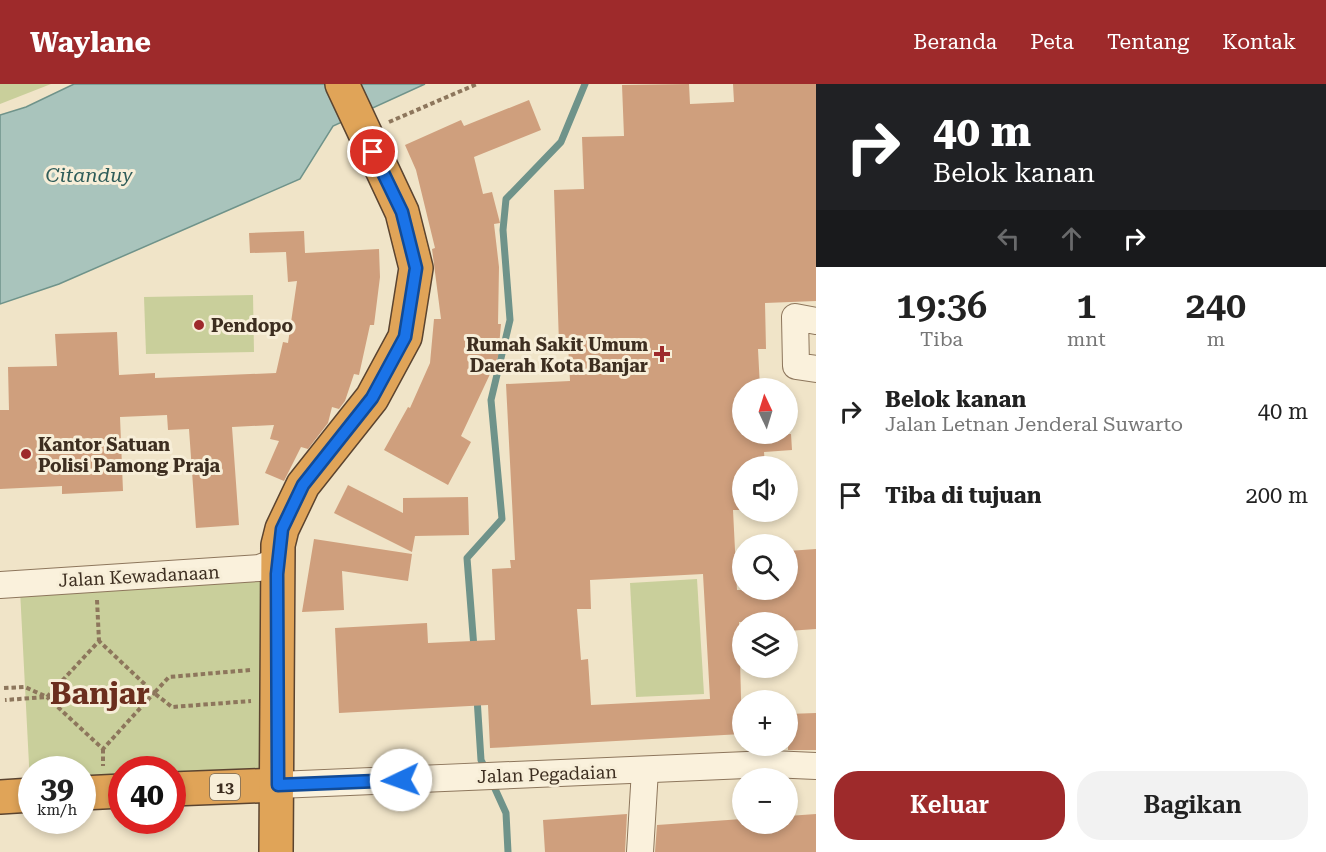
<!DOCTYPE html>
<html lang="id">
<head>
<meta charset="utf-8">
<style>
	:root { --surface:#fff; --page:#f2f2f2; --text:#222; --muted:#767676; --accent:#9e2a2b }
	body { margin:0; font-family:"Roboto Serif",serif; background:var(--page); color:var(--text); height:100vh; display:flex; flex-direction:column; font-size:22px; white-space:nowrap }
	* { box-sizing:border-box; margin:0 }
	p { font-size:20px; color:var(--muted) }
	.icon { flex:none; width:33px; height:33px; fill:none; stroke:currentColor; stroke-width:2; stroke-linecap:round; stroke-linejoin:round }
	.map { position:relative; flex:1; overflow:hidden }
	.panel { display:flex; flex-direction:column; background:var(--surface); width:510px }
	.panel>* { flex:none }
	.hud { background:#202124; color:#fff; overflow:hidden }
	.needle { width:39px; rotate:356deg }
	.controls { position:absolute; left:732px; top:294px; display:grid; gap:12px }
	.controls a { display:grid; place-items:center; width:66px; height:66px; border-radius:50%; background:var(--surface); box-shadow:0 3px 9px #0003; font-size:30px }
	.speed { position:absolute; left:18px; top:672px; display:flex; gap:12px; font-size:30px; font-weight:700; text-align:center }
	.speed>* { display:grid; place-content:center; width:78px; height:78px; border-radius:50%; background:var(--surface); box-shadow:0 3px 9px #0003; line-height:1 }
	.speed small { font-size:15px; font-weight:400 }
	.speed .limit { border:9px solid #d22; background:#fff; color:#111 }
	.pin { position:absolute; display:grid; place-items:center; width:51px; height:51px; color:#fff; margin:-26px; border:3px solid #fff; border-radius:50%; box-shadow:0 2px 6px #0007 }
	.me { position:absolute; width:66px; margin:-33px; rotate:267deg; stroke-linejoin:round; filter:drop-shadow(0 0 4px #0008) }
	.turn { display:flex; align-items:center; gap:21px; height:126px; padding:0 18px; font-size:27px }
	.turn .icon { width:78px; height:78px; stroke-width:2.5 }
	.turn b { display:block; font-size:42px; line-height:51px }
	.lanes { display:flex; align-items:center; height:57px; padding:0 18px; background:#0003; justify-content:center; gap:30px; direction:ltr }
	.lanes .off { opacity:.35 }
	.eta { display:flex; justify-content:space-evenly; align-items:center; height:102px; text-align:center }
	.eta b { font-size:36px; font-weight:600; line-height:42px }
	.primary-button { display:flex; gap:12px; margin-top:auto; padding:12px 18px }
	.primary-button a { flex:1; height:69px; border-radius:24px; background:var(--accent); color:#fff; font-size:24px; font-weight:600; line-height:69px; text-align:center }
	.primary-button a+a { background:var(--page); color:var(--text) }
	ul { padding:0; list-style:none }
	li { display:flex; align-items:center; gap:18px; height:84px; padding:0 18px }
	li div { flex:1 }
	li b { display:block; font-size:22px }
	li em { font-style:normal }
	header { display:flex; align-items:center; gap:36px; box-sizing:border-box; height:84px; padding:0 30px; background:var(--accent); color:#fff }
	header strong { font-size:28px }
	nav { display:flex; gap:33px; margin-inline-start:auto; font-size:21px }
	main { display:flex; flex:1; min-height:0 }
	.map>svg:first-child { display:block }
	.green { fill:#c9cf9b }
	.water { fill:#a9c4bc; stroke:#6f938a; stroke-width:1.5 }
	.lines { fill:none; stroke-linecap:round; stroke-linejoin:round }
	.stream { stroke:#6f938a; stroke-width:7 }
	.building { fill:#cf9f7d; fill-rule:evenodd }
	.minor-casing { stroke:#8d765c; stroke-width:28 }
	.highway-casing { stroke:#5b4430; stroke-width:36 }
	.path { stroke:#8d765c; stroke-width:4; stroke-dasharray:4.5 3; stroke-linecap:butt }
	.minor { stroke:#faf1dc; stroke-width:26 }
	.highway { stroke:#e0a458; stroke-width:33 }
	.route-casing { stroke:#114b97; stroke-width:15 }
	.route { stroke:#1a73e8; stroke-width:10 }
	.poi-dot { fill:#9e2a2b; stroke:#f7eed8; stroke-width:2 }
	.labels { text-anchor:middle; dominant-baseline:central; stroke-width:6; stroke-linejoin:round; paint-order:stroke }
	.shield { fill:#f7eed8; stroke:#756857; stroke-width:1.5 }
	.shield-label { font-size:16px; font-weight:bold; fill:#3d2e20 }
	.poi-label { font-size:18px; font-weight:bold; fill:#3d2e20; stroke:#f7eed8; text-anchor:start }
	.street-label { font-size:18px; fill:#3d2e20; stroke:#f7eed8 }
	.water-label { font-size:20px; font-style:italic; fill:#2f5d5a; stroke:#f7eed8 }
	.town-label { font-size:30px; font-weight:bold; fill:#6b2e1e; stroke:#f7eed8 }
</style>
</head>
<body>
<header>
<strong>Waylane</strong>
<nav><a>Beranda</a><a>Peta</a><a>Tentang</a><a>Kontak</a></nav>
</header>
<main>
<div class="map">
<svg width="816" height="768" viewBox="0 0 816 768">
	<rect width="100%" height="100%" fill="#f0e4c8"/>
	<g class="green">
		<polygon points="0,0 51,0 0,20"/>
		<polygon points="253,211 254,268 146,270 144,213"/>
		<polygon points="261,495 270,688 173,693 172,686 122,686 121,696 83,697 82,686 32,686 30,700 20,506"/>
		<polygon points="697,495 704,610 636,613 630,499"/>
	</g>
	<polygon class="water" points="74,0 425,0 333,42 300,95 59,200 0,220 0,31 26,23"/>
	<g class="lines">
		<g class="stream">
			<polyline points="474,564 467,474 502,435 491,316 510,236 503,146 506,115 561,58 585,0"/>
			<polyline points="477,614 481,676 486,686"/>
			<polyline points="491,696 506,729 508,768"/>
		</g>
	</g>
	<g class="building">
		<path d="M689 0 690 20 734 18 733 0H816V217L765 219 766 265H758L760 304H742V350H791L792 366 764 368 765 382H742V426H733L737 506H788V467L816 465V545L788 547V538H739L742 650 490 664 488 621 339 629 335 544 427 539 428 559 495 556 492 485 511 484 510 476H515L506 300 570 297 568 260H559L554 106 584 105 582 53 624 52 622 1ZM703 490 710 615 591 621 588 575 581 576 577 525H591L590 496Z"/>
		<polygon points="529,16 541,46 474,73 483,110 492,108 500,139 494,140 499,183 498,240 501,240 498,273 461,352 471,358 448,401 384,366 408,323 410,324 430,279 434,235 441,235 432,165 435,164 416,86 405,61 461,36 464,42"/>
		<polygon points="304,147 305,169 379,165 380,193 374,241 370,241 359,291 354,290 345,317 339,325 332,323 328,339 308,365 301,363 284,397 265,389 279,357 270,355 274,341 232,343 239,441 196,444 189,345 168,346 167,331 120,333 123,407 62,410 62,402 0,405 0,326 9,326 8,283 57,282 55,250 117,248 119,291 155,289 155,294 276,289 283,258 288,259 297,197 288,198 286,168 250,169 249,149"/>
		<polygon points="348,401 403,429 403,414 468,413 469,451 415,452 412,468 334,429"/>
		<polygon points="314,455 412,470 408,497 342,487 344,526 302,528"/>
		<polygon points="816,629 816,666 788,666 788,630"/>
		<polygon points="627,730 625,768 545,768 543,736"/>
		<polygon points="816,730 816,768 655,768 657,741 742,735 742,740 788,740 788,732"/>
	</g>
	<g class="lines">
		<g class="minor-casing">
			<g id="minor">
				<polyline points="816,237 795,233 796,282 816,285"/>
				<polyline points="0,501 259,484 277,477"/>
				<polyline points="278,701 771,680 816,682"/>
				<polyline points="640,768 645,686"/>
			</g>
		</g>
		<g class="highway-casing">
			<g id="highway">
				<polyline points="172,705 278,701"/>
				<polyline points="82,709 122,707"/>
				<polyline points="0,713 32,711"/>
				<polyline points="276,768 278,461 282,445 303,401 372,314 405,253 416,184 402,128 342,0"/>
			</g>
		</g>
		<g class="path">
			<polyline points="389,38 477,0"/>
			<polyline points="97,516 99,557"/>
			<polyline points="250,586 169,593 154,609 172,623 251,617"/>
			<polyline points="4,604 25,603 47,613 103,665 154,609 99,557 47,613 5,616"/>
			<polyline points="103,665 103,682"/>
		</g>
		<use href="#minor" class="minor"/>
		<use href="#highway" class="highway"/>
	</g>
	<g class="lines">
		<g class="route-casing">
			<polyline id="route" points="373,68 402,128 416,184 405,253 372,314 303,401 282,445 277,490 278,701 401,696"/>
		</g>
		<use href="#route" class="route"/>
	</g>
	<g class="poi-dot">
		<circle cx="199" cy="241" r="6"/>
		<path d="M659 261h6v6h6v6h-6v6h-6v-6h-6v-6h6z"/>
		<circle cx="26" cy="370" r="6"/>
	</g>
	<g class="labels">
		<rect class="shield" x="210" y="690" width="30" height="26" rx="4.5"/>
		<g class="shield-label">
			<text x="225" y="703">13</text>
		</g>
		<g class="poi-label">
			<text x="211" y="241">Pendopo</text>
			<text x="648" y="260" text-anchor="end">Rumah Sakit Umum<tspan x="648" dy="21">Daerah Kota Banjar</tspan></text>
			<text x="38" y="360">Kantor Satuan<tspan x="38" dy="21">Polisi Pamong Praja</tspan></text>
		</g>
		<g class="street-label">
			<text transform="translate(139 492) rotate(-3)">Jalan Kewadanaan</text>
			<text transform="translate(547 690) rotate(-2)">Jalan Pegadaian</text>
		</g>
		<g class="water-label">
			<text x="89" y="91">Citanduy</text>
		</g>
		<g class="town-label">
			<text x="100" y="609">Banjar</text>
		</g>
	</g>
</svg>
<div class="controls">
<a><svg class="needle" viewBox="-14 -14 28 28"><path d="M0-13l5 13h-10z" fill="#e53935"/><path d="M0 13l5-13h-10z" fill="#767676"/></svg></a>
<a><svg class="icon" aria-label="sound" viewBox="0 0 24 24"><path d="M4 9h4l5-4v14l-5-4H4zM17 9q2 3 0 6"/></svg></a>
<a><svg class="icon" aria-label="search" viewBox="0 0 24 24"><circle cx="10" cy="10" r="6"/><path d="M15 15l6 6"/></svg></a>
<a><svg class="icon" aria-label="layers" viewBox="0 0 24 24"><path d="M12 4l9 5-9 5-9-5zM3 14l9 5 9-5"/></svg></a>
<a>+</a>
<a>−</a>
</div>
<div class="speed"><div>39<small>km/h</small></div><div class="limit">40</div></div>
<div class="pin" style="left:373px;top:68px;background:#d93025"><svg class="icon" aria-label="arrive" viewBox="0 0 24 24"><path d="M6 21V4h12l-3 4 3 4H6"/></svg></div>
<svg class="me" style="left:401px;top:696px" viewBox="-20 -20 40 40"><circle r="19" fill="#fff"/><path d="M0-13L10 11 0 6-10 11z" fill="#1a73e8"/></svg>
</div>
<section class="panel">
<div class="hud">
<div class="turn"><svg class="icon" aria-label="right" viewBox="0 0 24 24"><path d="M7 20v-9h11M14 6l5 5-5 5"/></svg><div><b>40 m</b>Belok kanan</div></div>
<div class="lanes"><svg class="icon off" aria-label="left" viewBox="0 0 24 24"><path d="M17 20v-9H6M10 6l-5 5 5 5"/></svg><svg class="icon off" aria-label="ahead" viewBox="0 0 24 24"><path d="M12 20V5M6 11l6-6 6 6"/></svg><svg class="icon" aria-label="right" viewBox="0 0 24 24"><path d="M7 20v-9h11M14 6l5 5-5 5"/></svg></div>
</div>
<div class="eta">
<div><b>19:36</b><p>Tiba</p></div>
<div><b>1</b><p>mnt</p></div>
<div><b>240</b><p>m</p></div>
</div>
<ul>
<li><svg class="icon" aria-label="right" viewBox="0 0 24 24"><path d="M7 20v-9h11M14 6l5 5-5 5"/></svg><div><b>Belok kanan</b><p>Jalan Letnan Jenderal Suwarto</p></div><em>40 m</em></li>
<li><svg class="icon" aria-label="arrive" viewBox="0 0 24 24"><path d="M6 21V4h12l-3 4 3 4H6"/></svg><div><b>Tiba di tujuan</b></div><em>200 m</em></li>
</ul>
<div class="primary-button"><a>Keluar</a><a>Bagikan</a></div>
</section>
</main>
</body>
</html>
